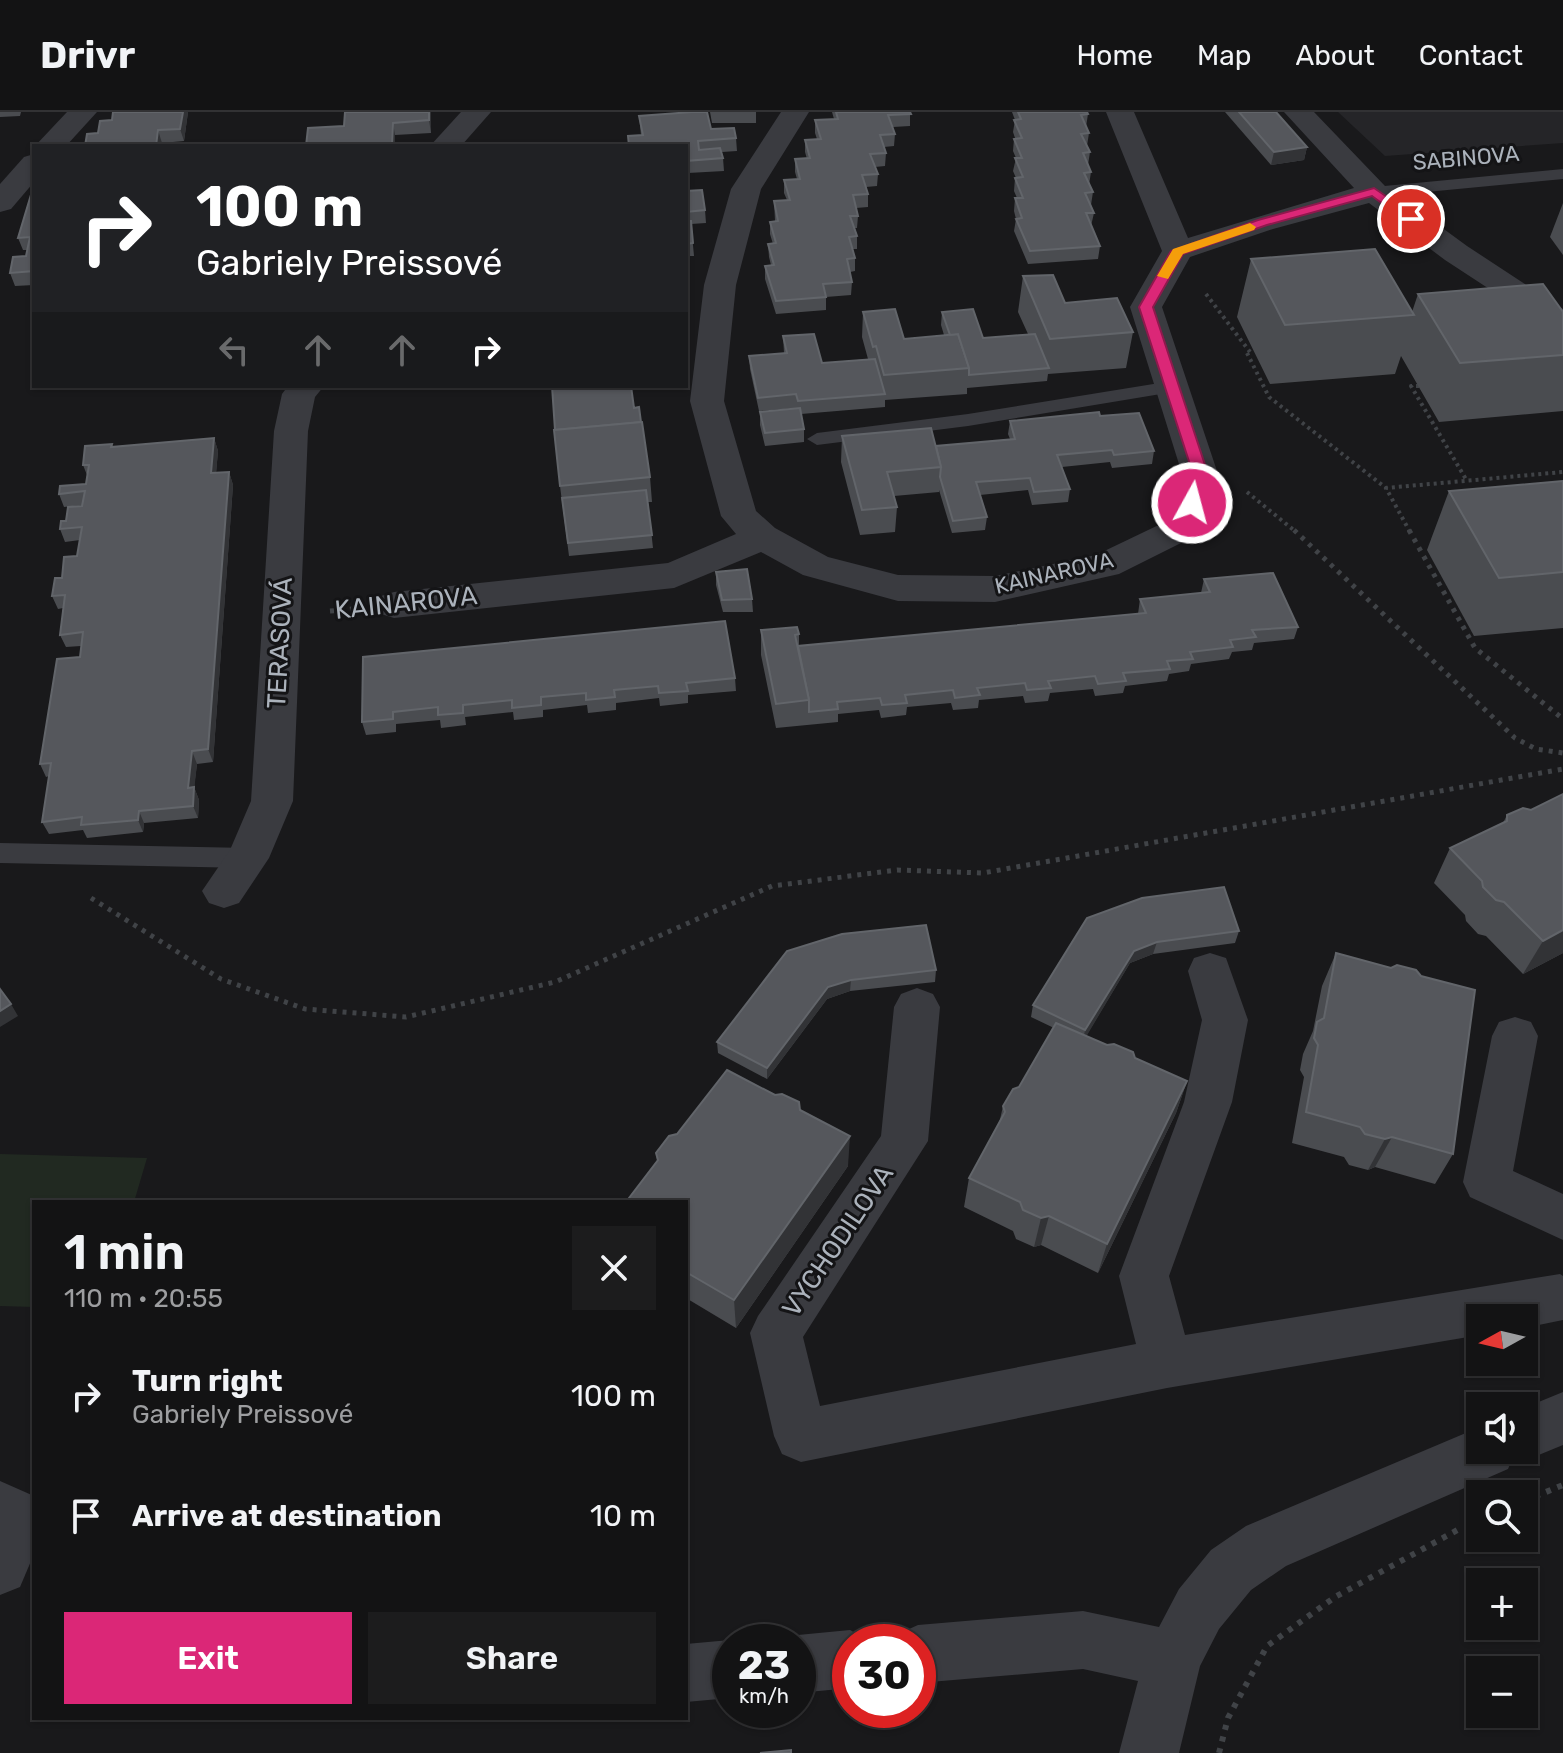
<!DOCTYPE html>
<html lang="en">
<head>
<meta charset="utf-8">
<style>
	:root { --surface:#131314; --page:#1c1c1d; --text:#f1f3f6; --muted:#9d9ea0; --line:#323234; --accent:#db2777 }
	body { margin:0; font-family:Rubik,sans-serif; background:var(--page); color:var(--text); height:100vh; display:flex; flex-direction:column; font-size:30px; white-space:nowrap }
	* { box-sizing:border-box; margin:0 }
	p { font-size:26px; color:var(--muted) }
	.icon { flex:none; width:44px; height:44px; fill:none; stroke:currentColor; stroke-width:2; stroke-linecap:round; stroke-linejoin:round }
	.map { position:relative; flex:1; overflow:hidden }
	.panel { position:absolute; left:32px; top:1088px; width:656px; height:520px; display:flex; flex-direction:column; background:var(--surface); border-radius:0px; box-shadow:0 2px 6px #0004,0 0 0 2px var(--line) }
	.panel>* { flex:none }
	.banner { position:absolute; left:32px; top:32px; width:656px; height:244px; border-radius:0px; box-shadow:0 2px 6px #0004,0 0 0 2px var(--line); background:#202124; color:#fff; overflow:hidden }
	.needle { width:52px; rotate:262deg }
	.tools { position:absolute; left:1466px; top:1192px; display:grid; gap:16px }
	.tools a { display:grid; place-items:center; width:72px; height:72px; border-radius:0px; background:var(--surface); box-shadow:0 2px 6px #0004,0 0 0 2px var(--line); font-size:40px }
	.speed { position:absolute; left:712px; top:1512px; display:flex; gap:16px; font-size:40px; font-weight:700; text-align:center }
	.speed>* { display:grid; place-content:center; width:104px; height:104px; border-radius:50%; background:var(--surface); box-shadow:0 2px 6px #0004,0 0 0 2px var(--line); line-height:1 }
	.speed small { font-size:20px; font-weight:400 }
	.speed .limit { border:12px solid #d22; background:#fff; color:#111 }
	.pin { position:absolute; display:grid; place-items:center; width:68px; height:68px; color:#fff; margin:-34px; border:4px solid #fff; border-radius:50%; box-shadow:0 2px 8px #0007 }
	.me { position:absolute; width:88px; margin:-44px; rotate:7deg; stroke-linejoin:round; filter:drop-shadow(0 0 6px #0008) }
	.turn { display:flex; align-items:center; gap:28px; height:168px; padding:0 32px; font-size:36px }
	.turn .icon { width:104px; height:104px; stroke-width:2.5 }
	.turn b { display:block; font-size:56px; line-height:68px }
	.lanes { display:flex; align-items:center; height:76px; padding:0 32px; background:#0003; justify-content:center; gap:40px; direction:ltr }
	.lanes .off { opacity:.35 }
	.round { display:grid; place-items:center; flex:none; width:84px; height:84px; border-radius:0px; background:var(--page) }
	.overview { display:flex; align-items:center; justify-content:space-between; height:136px; padding:0 32px }
	h1 { font-size:48px; font-weight:600; line-height:60px }
	.button { display:flex; gap:16px; margin-top:auto; padding:16px 32px }
	.button a { flex:1; height:92px; border-radius:0px; background:var(--accent); color:#fff; font-size:32px; font-weight:600; line-height:92px; text-align:center }
	.button a+a { background:var(--page); color:var(--text) }
	ul { padding:0; list-style:none }
	li { display:flex; align-items:center; gap:24px; height:120px; padding:0 32px }
	li div { flex:1 }
	li b { display:block; font-size:30px }
	li em { font-style:normal }
	header { display:flex; align-items:center; gap:48px; box-sizing:border-box; height:112px; padding:0 40px; background:var(--surface); border-bottom:2px solid var(--line) }
	header strong { font-size:38px }
	nav { display:flex; gap:44px; margin-inline-start:auto; font-size:28px }
	.map>svg:first-child { display:block }
	.built { fill:#252528 }
	.green { fill:#212921 }
	.lines { fill:none; stroke-linecap:round; stroke-linejoin:round }
	.path-far2 { stroke:#404347; stroke-width:4; stroke-dasharray:3 4; stroke-linecap:butt }
	.path-far1 { stroke:#404347; stroke-width:5; stroke-dasharray:4 6; stroke-linecap:butt }
	.path { stroke:#404347; stroke-width:6; stroke-dasharray:5 7; stroke-linecap:butt }
	.service { fill:#3a3b40; fill-rule:evenodd }
	.minor { fill:#3a3b40; fill-rule:evenodd }
	.wall { fill:#4a4c50 }
	.shaded-wall { fill:#323336 }
	.building { fill:#55575c; stroke:#62656a; stroke-width:2 }
	.route { fill:#db2777; stroke:#8e194d; stroke-width:2 }
	.slow { fill:#f59e0b }
	.labels { text-anchor:middle; dominant-baseline:central; stroke-width:6; stroke-linejoin:round; paint-order:stroke }
	.far-street-label { font-size:22px; fill:#abb2bb; stroke:#141416 }
	.street-label { font-size:26px; fill:#abb2bb; stroke:#141416 }
</style>
</head>
<body>
<header>
<strong>Drivr</strong>
<nav><a>Home</a><a>Map</a><a>About</a><a>Contact</a></nav>
</header>
<div class="map">
<svg width="1563" height="1641" viewBox="0 0 1563 1641">
	<rect width="100%" height="100%" fill="#19191b"/>
	<polygon class="built" points="1338,0 1563,0 1563,31 1385,44"/>
	<polygon class="green" points="0,1042 147,1046 134,1090 34,1090 34,1195 0,1194"/>
	<g class="lines">
		<g class="path-far2">
			<polyline points="1206,182 1250,240"/>
			<polyline points="1247,241 1269,285 1386,376"/>
			<polyline points="1419,274 1411,274 1467,369"/>
			<polyline points="1247,380 1296,420"/>
			<polyline points="1410,420 1386,376 1563,360"/>
		</g>
		<g class="path-far1">
			<polyline points="1294,418 1515,626 1536,637 1563,641"/>
			<polyline points="1409,418 1475,536 1563,607"/>
			<polyline points="330,499 352,497"/>
			<polyline points="91,786 221,867 305,897 406,905 555,870 772,774 897,758 983,761 1563,657"/>
		</g>
		<g class="path">
			<polyline points="1524,1389 1563,1373"/>
			<polyline points="1219,1641 1228,1606 1267,1534 1335,1485 1463,1415"/>
		</g>
		<g class="service">
			<polygon points="1563,57 1563,67 1374,85 1365,80 1374,75"/>
			<polygon points="1172,269 1182,275 1179,279 968,314 817,333 807,327 817,321 968,302"/>
			<polygon points="0,731 248,736 257,739 261,746 257,753 248,756 0,751"/>
		</g>
		<g class="minor">
			<polygon points="67,0 97,0 66,34 35,34"/>
			<polygon points="461,0 491,0 461,34 430,34"/>
			<polygon points="781,0 809,0 761,77 736,173 724,289 756,399 775,416 828,445 898,463 995,464 1096,443 1167,409 1183,365 1130,195 1162,139 1106,0 1134,0 1188,126 1354,76 1284,0 1314,0 1385,74 1467,134 1563,197 1563,221 1552,218 1445,148 1369,91 1273,117 1190,145 1162,195 1219,365 1195,424 1119,462 995,490 898,489 803,463 761,440 674,476 394,506 381,502 375,493 381,484 394,480 668,451 736,422 721,404 690,289 704,173 731,77"/>
			<polygon points="34,42 34,70 11,97 0,100 0,72 24,45"/>
			<polygon points="288,274 324,274 315,285 308,319 293,689 269,746 239,791 224,796 209,791 202,779 230,738 251,689 274,319 282,282"/>
			<polygon points="1210,841 1226,846 1248,908 1232,990 1169,1164 1185,1223 1560,1162 1563,1164 1563,1208 1524,1216 1524,1206 1480,1206 1480,1223 1167,1276 801,1350 782,1342 774,1324 750,1221 758,1204 881,1024 894,895 901,882 917,876 933,882 940,895 928,1029 803,1225 820,1294 1136,1232 1119,1164 1184,990 1202,908 1188,859 1194,846"/>
			<polygon points="1515,905 1531,910 1538,924 1513,1059 1563,1082 1563,1128 1470,1085 1463,1070 1492,924 1499,910"/>
			<polygon points="1563,1280 1563,1333 1524,1349 1513,1345 1508,1357 1286,1454 1251,1478 1219,1517 1200,1554 1179,1641 1119,1641 1138,1569 1083,1557 918,1571 918,1530 894,1530 898,1522 918,1513 1083,1499 1159,1515 1179,1477 1211,1438 1246,1414 1480,1315 1480,1338 1524,1338 1524,1296"/>
			<polygon points="0,1369 34,1384 34,1442 20,1475 0,1483"/>
			<polygon points="850,1518 872,1530 850,1530 850,1576 798,1581 798,1530 781,1530 798,1523"/>
			<polygon points="730,1528 735,1530 730,1530 730,1586 686,1590 686,1532"/>
		</g>
	</g>
	<g class="wall">
		<polygon points="0,0 21,0 20,4 0,5"/>
		<polygon points="113,0 188,0 184,29 162,31 98,21 112,8"/>
		<polygon points="345,0 431,0 431,21 395,23 344,14"/>
		<polygon points="710,0 756,0 756,11 712,11"/>
		<polygon points="832,0 910,0 910,14 893,15 895,22 894,34 884,35 886,41 885,54 875,55 878,62 877,74 866,75 868,82 868,95 856,96 858,104 857,116 855,116 857,124 857,137 853,137 855,146 855,159 850,160 852,170 851,183 826,185 826,198 776,202 765,167 765,154 771,153 769,145 768,132 773,132 770,122 770,110 775,109 774,89 787,88 784,81 784,68 797,67 795,60 795,47 807,47 805,40 805,28 817,27 815,21 815,8 834,7"/>
		<polygon points="1012,0 1087,0 1088,2 1086,15 1089,21 1087,34 1090,40 1088,53 1091,60 1089,73 1093,80 1091,93 1094,101 1091,114 1100,134 1098,147 1028,152 1014,119 1016,107 1014,99 1015,86 1017,86 1014,79 1015,66 1016,66 1013,59 1016,46 1013,39 1014,27 1015,26 1013,20 1015,8"/>
		<polygon points="1225,0 1276,0 1307,35 1304,48 1271,53"/>
		<polygon points="639,4 711,17 736,26 737,39 722,40 723,46 724,59 688,61 689,71 686,71 686,34 641,23"/>
		<polygon points="34,76 34,173 15,174 10,161 26,144 27,138 23,138 18,126"/>
		<polygon points="686,79 705,98 706,111 691,112 694,144 686,144"/>
		<polygon points="1563,91 1563,143 1550,125"/>
		<polygon points="1251,147 1412,200 1418,182 1563,200 1563,299 1439,310 1401,244 1395,262 1270,272 1237,205"/>
		<polygon points="1023,164 1065,191 1133,220 1126,256 1048,262 1047,269 967,276 967,282 885,288 885,295 801,302 804,317 804,330 765,334 760,313 760,300 797,296 759,299 750,257 749,244 784,241 783,224 822,251 868,247 862,225 863,200 904,227 944,223 941,213 942,200 983,226 1028,222 1018,200"/>
		<polygon points="634,296 650,365 652,390 648,390 653,436 569,444 560,374"/>
		<polygon points="1100,304 1154,339 1152,352 1112,356 1110,350 1062,355 1070,377 1068,390 1032,393 1028,378 980,383 987,405 985,418 952,421 939,378 939,380 894,384 897,395 895,420 860,423 841,350 842,324 936,334 1010,327 1008,322 1010,309"/>
		<polygon points="214,326 218,339 216,361 229,360 233,373 213,650 197,652 194,675 199,688 198,706 144,711 143,720 87,726 83,718 49,722 42,710 49,664 46,665 40,652 80,545 81,534 66,535 60,523 63,496 58,497 52,484 62,466 77,444 80,428 65,430 60,417 66,409 82,393 64,395 59,382 86,372 87,363 83,353 112,332 113,335"/>
		<polygon points="1563,369 1563,516 1474,524 1427,438 1449,379"/>
		<polygon points="716,460 752,487 753,500 723,500 716,473"/>
		<polygon points="1204,467 1298,515 1294,527 1254,531 1252,538 1232,540 1229,547 1191,552 1189,559 1169,562 1167,569 1125,574 1123,581 1095,584 1093,577 1050,581 1048,589 1025,591 1023,584 979,588 978,596 953,598 951,591 907,595 906,603 881,606 879,598 838,602 838,610 776,616 761,543 761,518 799,522 799,534 1138,502 1140,487 1201,481"/>
		<polygon points="363,545 735,566 736,579 688,583 688,591 660,594 659,586 616,591 616,598 588,601 587,593 543,598 543,605 514,608 513,600 465,605 466,613 441,616 440,608 396,612 396,620 366,623 362,610"/>
		<polygon points="1507,703 1563,841 1523,862 1486,824 1478,822 1466,809 1465,803 1434,771 1450,736 1503,711"/>
		<polygon points="1087,806 1239,819 1235,831 1153,842 1130,851 1086,924 1187,969 1176,1001 1098,1161 1041,1133 1034,1135 1016,1127 1013,1119 964,1095 969,1066 999,1012 1003,994 1019,975 1054,916 1031,905 1033,893"/>
		<polygon points="787,839 936,858 935,870 850,879 827,887 767,967 718,941 717,930"/>
		<polygon points="1336,841 1453,1042 1435,1072 1375,1055 1368,1058 1349,1053 1344,1045 1292,1031 1304,965 1300,958 1303,942 1313,919 1322,874"/>
		<polygon points="800,998 848,1054 736,1216 686,1186 686,1090 657,1049 656,1041 677,1022"/>
	</g>
	<g class="shaded-wall">
		<polygon points="183,0 188,0 184,29 180,17"/>
		<polygon points="429,0 431,0 431,21 429,8"/>
		<polygon points="393,11 395,23 395,34 392,34"/>
		<polygon points="158,18 162,31 161,34 156,34"/>
		<polygon points="1307,35 1304,48 1271,53 1274,40"/>
		<polygon points="686,58 688,58 689,71 686,71"/>
		<polygon points="214,326 218,339 215,374 211,361"/>
		<polygon points="229,360 233,373 213,650 208,637"/>
		<polygon points="192,639 197,652 193,688 188,676"/>
		<polygon points="194,675 199,688 198,706 193,694"/>
		<polygon points="139,699 144,711 143,720 138,708"/>
		<polygon points="1563,818 1563,841 1523,862 1543,829"/>
		<polygon points="1157,830 1153,842 1130,851 1083,930 1085,918 1134,839"/>
		<polygon points="851,868 850,879 827,887 767,967 767,956 828,875"/>
		<polygon points="11,892 18,904 0,915 0,899"/>
		<polygon points="1187,969 1176,1001 1098,1161 1107,1132"/>
		<polygon points="850,1024 848,1054 736,1216 734,1188"/>
		<polygon points="1392,1025 1375,1055 1368,1058 1385,1027"/>
		<polygon points="1049,1104 1041,1133 1034,1135 1041,1106"/>
	</g>
	<g class="building">
		<polygon points="113,0 183,0 180,17 158,18 156,34 85,34 87,22 98,21 100,9 112,8"/>
		<polygon points="345,0 429,0 429,8 393,11 392,34 306,34 308,16 344,14"/>
		<polygon points="692,0 707,0 711,17 734,16 736,26 698,29 699,38 720,36 723,46 686,49 688,58 686,58 686,34 629,34 628,24 643,23 639,4"/>
		<polygon points="836,0 910,0 911,2 888,3 895,22 880,23 886,41 870,42 878,62 862,63 868,82 853,83 858,104 850,104 857,124 849,125 855,146 847,147 852,170 823,172 826,185 776,189 765,154 774,153 768,132 776,131 770,110 778,109 774,89 790,88 784,68 800,67 795,47 810,46 805,28 821,27 815,8 838,7"/>
		<polygon points="1018,0 1087,0 1088,2 1081,3 1089,21 1081,22 1090,40 1083,41 1091,60 1084,61 1093,80 1085,81 1094,101 1086,101 1100,134 1030,139 1016,107 1022,106 1015,86 1023,86 1015,66 1023,65 1015,46 1022,46 1014,27 1022,26 1014,8 1021,7"/>
		<polygon points="1239,0 1276,0 1307,35 1274,40"/>
		<polygon points="33,76 34,159 10,161 13,145 26,144 30,125 18,126"/>
		<polygon points="702,78 705,98 686,100 686,79"/>
		<polygon points="686,109 691,109 693,131 686,132"/>
		<polygon points="1375,137 1414,203 1285,213 1251,147"/>
		<polygon points="1053,163 1065,191 1117,186 1133,220 1050,227 1023,164"/>
		<polygon points="1543,172 1563,200 1563,243 1460,251 1418,182"/>
		<polygon points="895,197 904,227 958,222 969,256 884,263 876,234 873,235 863,200"/>
		<polygon points="973,197 983,226 1035,222 1049,256 969,263 969,256 958,222 950,223 942,200"/>
		<polygon points="814,222 822,251 875,247 885,282 798,289 796,282 758,286 749,244 787,241 783,224"/>
		<polygon points="552,274 631,274 634,296 639,295 641,310 555,318"/>
		<polygon points="800,296 804,317 765,321 760,300"/>
		<polygon points="1099,300 1100,304 1139,301 1154,339 1114,343 1112,338 1057,343 1070,377 1034,380 1030,366 976,370 987,405 953,409 940,365 941,355 936,334 1015,327 1010,309"/>
		<polygon points="642,310 650,365 560,374 554,318"/>
		<polygon points="931,316 941,355 887,360 897,395 862,398 842,324"/>
		<polygon points="214,326 211,361 229,360 208,637 192,639 188,676 194,675 193,694 139,699 138,708 81,713 82,705 42,710 51,651 40,652 57,547 80,545 83,520 60,523 65,483 52,484 55,466 62,466 64,445 77,444 82,415 60,417 61,409 66,409 68,395 82,394 85,379 59,382 60,374 86,372 89,353 83,353 85,334 112,332 111,335"/>
		<polygon points="1563,369 1563,460 1499,466 1449,379"/>
		<polygon points="646,378 652,423 568,431 562,386"/>
		<polygon points="747,457 752,487 722,488 716,460"/>
		<polygon points="1273,461 1298,515 1252,518 1256,525 1230,528 1233,535 1190,540 1193,547 1167,549 1170,557 1123,561 1126,569 1098,572 1095,564 1048,569 1051,576 1027,578 1025,571 977,576 980,583 955,586 953,578 905,583 907,591 882,593 880,586 837,590 838,597 809,600 809,588 798,534 1146,501 1140,487 1210,480 1204,467"/>
		<polygon points="725,509 735,566 686,571 688,579 659,581 658,574 614,578 615,585 586,588 586,581 541,585 541,593 512,596 512,588 463,593 463,601 438,603 438,595 393,600 393,607 362,610 363,545"/>
		<polygon points="797,515 799,522 795,523 809,588 776,592 761,518"/>
		<polygon points="1563,682 1563,818 1543,829 1504,790 1496,788 1483,775 1482,769 1450,736 1507,709 1507,703 1523,696 1531,698"/>
		<polygon points="1224,775 1239,819 1157,830 1134,839 1085,918 1033,893 1087,806 1142,786"/>
		<polygon points="926,813 936,858 851,868 828,875 767,956 717,930 787,839 842,822"/>
		<polygon points="1336,841 1391,856 1397,853 1416,858 1421,864 1475,878 1453,1042 1392,1025 1385,1027 1365,1022 1360,1015 1306,1000 1318,933 1314,926 1317,910 1324,906"/>
		<polygon points="0,877 11,892 0,899"/>
		<polygon points="1056,911 1107,933 1114,932 1133,940 1135,946 1187,969 1107,1132 1049,1104 1041,1106 1023,1098 1020,1090 969,1066 1005,1000 1003,994 1013,977 1019,975"/>
		<polygon points="727,958 775,983 782,982 799,990 800,998 850,1024 734,1188 686,1160 686,1090 626,1090 658,1048 656,1041 669,1024 677,1022"/>
		<polygon points="791,1638 791,1641 760,1641"/>
	</g>
	<polygon class="route" points="1374,76 1415,104 1415,109 1406,109 1372,84 1267,113 1183,142 1153,195 1209,365 1197,394 1186,394 1184,391 1194,365 1139,195 1171,139 1258,108"/>
	<polygon class="slow" points="1250,111 1256,115 1254,118 1183,142 1168,167 1157,164 1173,137"/>
	<g class="labels">
		<g class="far-street-label">
			<text transform="translate(1466 46) rotate(-5)">SABINOVA</text>
			<text transform="translate(1054 461) rotate(-13)">KAINAROVA</text>
		</g>
		<g class="street-label">
			<text transform="translate(406 491) rotate(-6)">KAINAROVA</text>
			<text transform="translate(280 531) rotate(-87)">TERASOVÁ</text>
			<text transform="translate(838 1129) rotate(-56)">VYCHODILOVA</text>
		</g>
	</g>
</svg>
<div class="tools">
<a><svg class="needle" viewBox="-14 -14 28 28"><path d="M0-13l5 13h-10z" fill="#e53935"/><path d="M0 13l5-13h-10z" fill="#9d9ea0"/></svg></a>
<a><svg class="icon" aria-label="sound" viewBox="0 0 24 24"><path d="M4 9h4l5-4v14l-5-4H4zM17 9q2 3 0 6"/></svg></a>
<a><svg class="icon" aria-label="search" viewBox="0 0 24 24"><circle cx="10" cy="10" r="6"/><path d="M15 15l6 6"/></svg></a>
<a>+</a>
<a>−</a>
</div>
<div class="speed"><div>23<small>km/h</small></div><div class="limit">30</div></div>
<div class="pin" style="left:1411px;top:107px;background:#d93025"><svg class="icon" aria-label="arrive" viewBox="0 0 24 24"><path d="M6 21V4h12l-3 4 3 4H6"/></svg></div>
<svg class="me" style="left:1192px;top:391px" viewBox="-20 -20 40 40"><circle r="17" fill="#db2777" stroke="#fff" stroke-width="3"/><path d="M0-11L8 9 0 5-8 9z" fill="#fff"/></svg>
<div class="banner">
<div class="turn"><svg class="icon" aria-label="right" viewBox="0 0 24 24"><path d="M7 20v-9h11M14 6l5 5-5 5"/></svg><div><b>100 m</b>Gabriely Preissové</div></div>
<div class="lanes"><svg class="icon off" aria-label="left" viewBox="0 0 24 24"><path d="M17 20v-9H6M10 6l-5 5 5 5"/></svg><svg class="icon off" aria-label="ahead" viewBox="0 0 24 24"><path d="M12 20V5M6 11l6-6 6 6"/></svg><svg class="icon off" aria-label="ahead" viewBox="0 0 24 24"><path d="M12 20V5M6 11l6-6 6 6"/></svg><svg class="icon" aria-label="right" viewBox="0 0 24 24"><path d="M7 20v-9h11M14 6l5 5-5 5"/></svg></div>
</div>
<section class="panel">
<div class="overview"><div><h1>1 min</h1><p>110 m · 20:55</p></div><a class="round"><svg class="icon" aria-label="close" viewBox="0 0 24 24"><path d="M6 6l12 12M18 6L6 18"/></svg></a></div>
<ul>
<li><svg class="icon" aria-label="right" viewBox="0 0 24 24"><path d="M7 20v-9h11M14 6l5 5-5 5"/></svg><div><b>Turn right</b><p>Gabriely Preissové</p></div><em>100 m</em></li>
<li><svg class="icon" aria-label="arrive" viewBox="0 0 24 24"><path d="M6 21V4h12l-3 4 3 4H6"/></svg><div><b>Arrive at destination</b></div><em>10 m</em></li>
</ul>
<div class="button"><a>Exit</a><a>Share</a></div>
</section>
</div>
</body>
</html>
